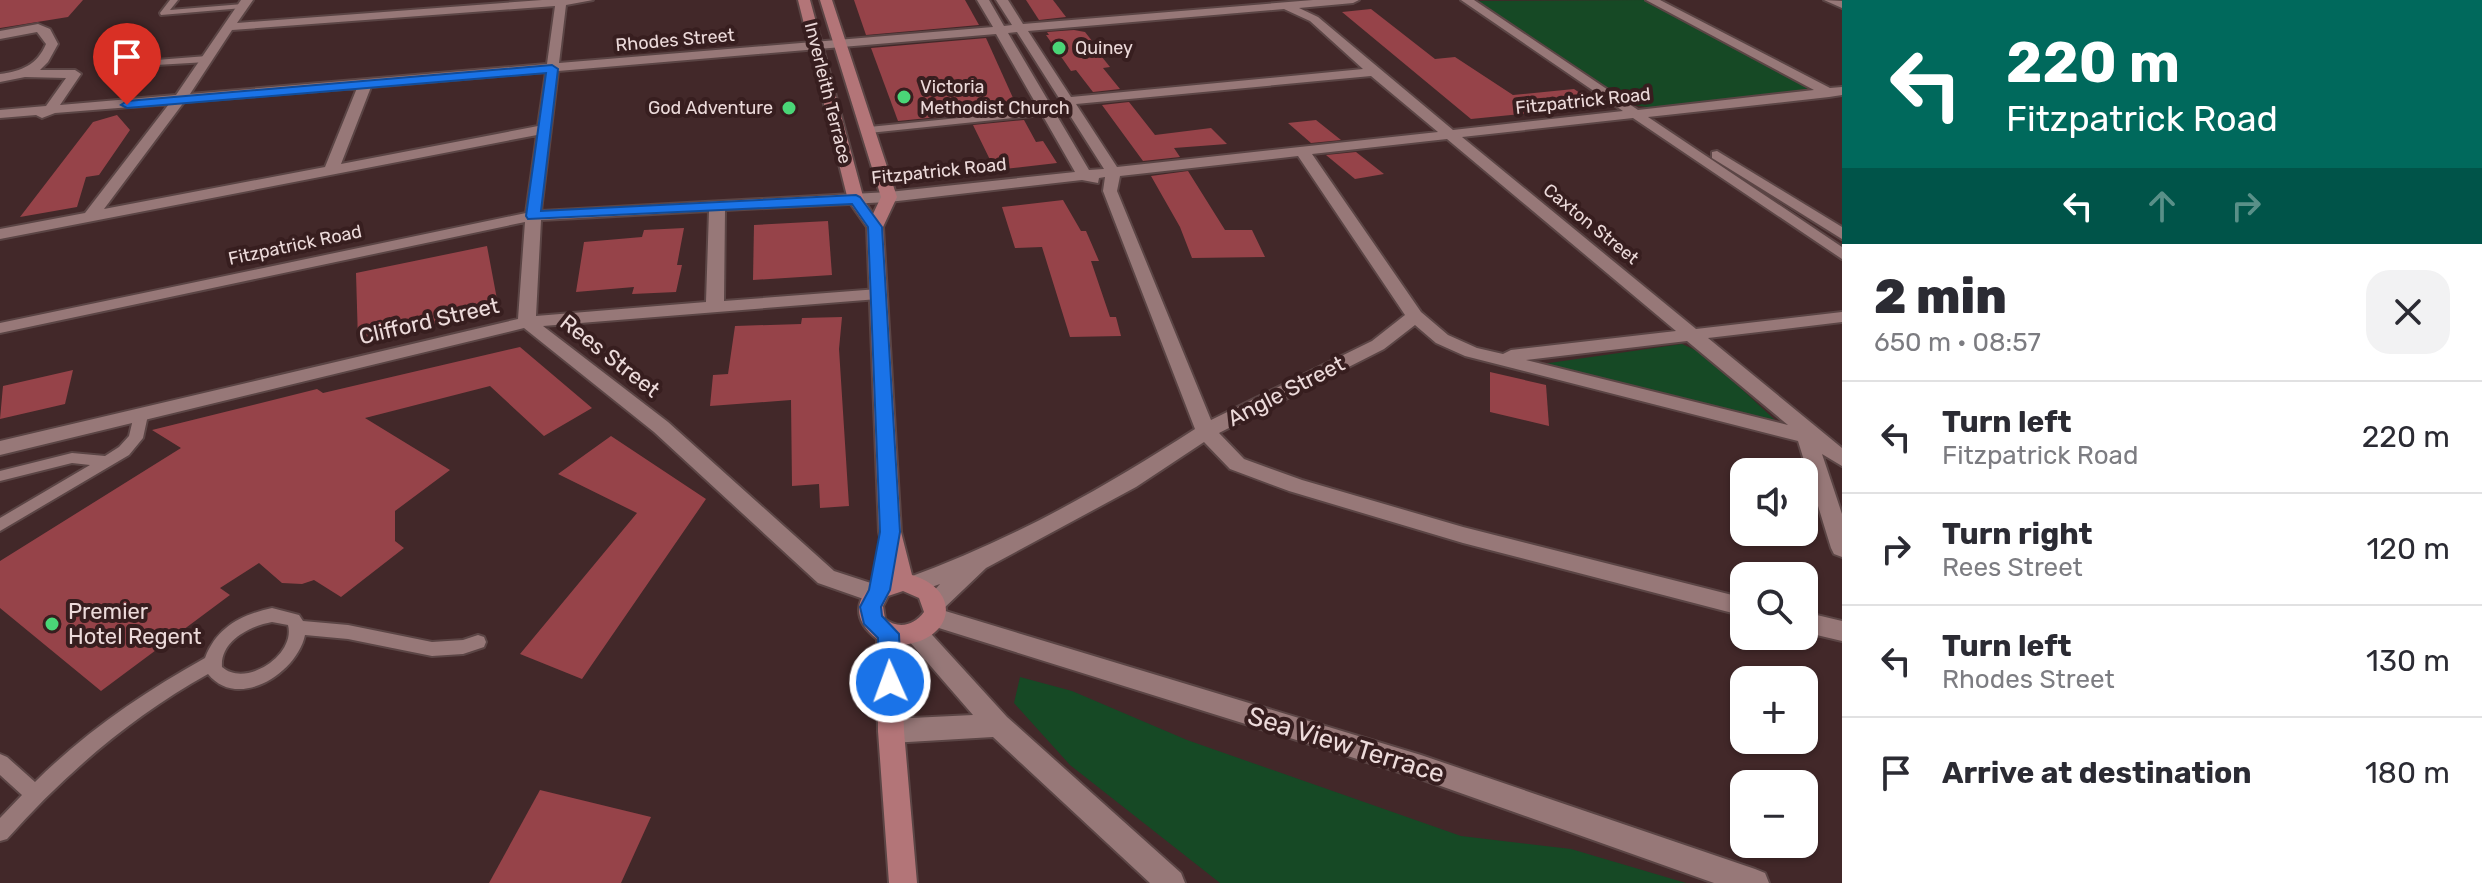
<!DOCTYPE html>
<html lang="en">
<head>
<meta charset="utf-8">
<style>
	:root { --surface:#fff; --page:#f2f2f3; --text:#2b2b33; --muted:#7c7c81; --line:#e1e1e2 }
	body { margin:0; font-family:Rubik,sans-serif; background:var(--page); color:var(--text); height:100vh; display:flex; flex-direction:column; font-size:30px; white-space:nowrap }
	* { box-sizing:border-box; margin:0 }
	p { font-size:26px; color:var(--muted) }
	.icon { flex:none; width:44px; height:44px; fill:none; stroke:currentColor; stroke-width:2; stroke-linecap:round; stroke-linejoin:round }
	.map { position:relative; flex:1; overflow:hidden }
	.sheet { display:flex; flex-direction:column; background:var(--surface); width:640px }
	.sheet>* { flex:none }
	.banner { background:#00695c; color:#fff; overflow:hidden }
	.tools { position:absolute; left:1730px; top:458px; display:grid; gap:16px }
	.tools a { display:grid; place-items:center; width:88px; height:88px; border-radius:16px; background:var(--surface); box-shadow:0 2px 6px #0004; font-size:40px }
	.pin { position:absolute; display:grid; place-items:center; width:68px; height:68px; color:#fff; margin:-82px -34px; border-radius:50% 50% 50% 0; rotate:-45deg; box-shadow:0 0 8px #0007 }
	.pin .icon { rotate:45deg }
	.me { position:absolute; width:88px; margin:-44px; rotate:358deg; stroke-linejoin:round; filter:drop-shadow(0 0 6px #0008) }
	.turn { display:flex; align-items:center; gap:28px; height:168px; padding:0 32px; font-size:36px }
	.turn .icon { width:104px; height:104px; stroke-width:2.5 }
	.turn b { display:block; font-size:56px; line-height:68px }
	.lanes { display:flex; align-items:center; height:76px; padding:0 32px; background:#0003; justify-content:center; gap:40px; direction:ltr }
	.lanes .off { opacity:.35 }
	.round { display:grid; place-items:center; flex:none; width:84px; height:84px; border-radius:24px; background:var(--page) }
	.headline { display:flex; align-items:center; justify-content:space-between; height:136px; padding:0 32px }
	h1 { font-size:48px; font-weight:800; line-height:60px }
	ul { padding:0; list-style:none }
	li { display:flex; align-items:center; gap:24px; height:112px; padding:0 32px; border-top:2px solid var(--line) }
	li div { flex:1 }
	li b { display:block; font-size:30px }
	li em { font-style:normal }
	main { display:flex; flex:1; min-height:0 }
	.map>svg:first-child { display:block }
	.green { fill:#164925 }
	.building { fill:#964349 }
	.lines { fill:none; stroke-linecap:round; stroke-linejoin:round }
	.lane-casing { stroke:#5b4545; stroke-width:4 }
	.street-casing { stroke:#5b4545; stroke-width:4 }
	.secondary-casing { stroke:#5b4545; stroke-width:4 }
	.lane { fill:#977878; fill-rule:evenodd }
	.street { fill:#977878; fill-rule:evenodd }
	.secondary { fill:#b37578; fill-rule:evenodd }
	.route { fill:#1a73e8; stroke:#114b97; stroke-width:2 }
	.poi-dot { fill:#4ad677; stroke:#371e1f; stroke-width:3 }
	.labels { text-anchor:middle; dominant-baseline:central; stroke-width:8; stroke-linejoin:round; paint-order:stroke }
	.far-street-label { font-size:18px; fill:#ecdada; stroke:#371e1f }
	.far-poi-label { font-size:18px; fill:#ecdada; stroke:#371e1f; text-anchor:start }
	.street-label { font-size:22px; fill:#ecdada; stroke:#371e1f }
	.poi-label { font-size:22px; fill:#ecdada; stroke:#371e1f; text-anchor:start }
	.near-street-label { font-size:26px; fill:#ecdada; stroke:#371e1f }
</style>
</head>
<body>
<main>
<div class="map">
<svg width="1842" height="883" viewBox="0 0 1842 883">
	<rect width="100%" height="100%" fill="#422829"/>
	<g class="green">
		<polygon points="1646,0 1804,85 1807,89 1656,108 1632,105 1472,1"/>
		<polygon points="1682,344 1704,354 1776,421 1540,367 1542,364"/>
		<polygon points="1020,677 1072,691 1187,740 1461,836 1571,849 1686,883 1220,883 1070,765 1014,703"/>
	</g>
	<g class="building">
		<polygon points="0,0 83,0 68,17 0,28"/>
		<polygon points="854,0 965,0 979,25 866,35"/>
		<polygon points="1026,0 1053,0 1066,17 1039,20"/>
		<polygon points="1371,9 1435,59 1455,57 1513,95 1574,89 1599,106 1471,119 1342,12"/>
		<polygon points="1074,30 1085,32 1104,56 1102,57 1110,67 1103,68 1120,89 1093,92 1076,70 1071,71 1046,35 1049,35 1047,32"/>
		<polygon points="986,38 1018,109 898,121 871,48"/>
		<polygon points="1129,102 1155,135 1211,128 1227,144 1174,148 1180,157 1143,161 1102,105"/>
		<polygon points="117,115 130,130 99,175 86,177 77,207 20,217 93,122"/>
		<polygon points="1024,120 1036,142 1043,141 1057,163 995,170 973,125"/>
		<polygon points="1316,120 1341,140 1311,143 1288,123"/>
		<polygon points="1356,152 1384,174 1355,179 1326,155"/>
		<polygon points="1188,171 1225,230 1252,230 1265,257 1192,258 1180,227 1151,176"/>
		<polygon points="1063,200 1081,231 1086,231 1099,261 1091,261 1110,317 1116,317 1121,336 1070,337 1042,247 1015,248 1002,207"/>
		<polygon points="828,221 832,275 753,280 754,225"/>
		<polygon points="684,228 677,265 682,265 676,292 632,294 634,287 576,292 584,242 642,237 644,230"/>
		<polygon points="487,246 499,310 358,341 356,273"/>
		<polygon points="842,317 839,349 849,506 820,508 819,484 792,486 791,400 710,406 713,375 728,374 735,326 801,324 802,318"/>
		<polygon points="520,347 592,408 544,436 490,386 365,418 450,470 395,511 395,541 404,548 341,597 314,580 302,584 282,583 259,563 220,588 230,595 101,691 0,608 0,561 181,448 152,430 317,389 323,393"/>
		<polygon points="73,370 65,404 0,419 3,386"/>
		<polygon points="1490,372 1546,385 1549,426 1490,412"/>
		<polygon points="611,436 706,499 582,679 520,654 637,513 558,474"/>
		<polygon points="540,790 651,817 621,883 489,883"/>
	</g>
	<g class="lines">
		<g class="lane-casing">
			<g id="lane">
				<polygon points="170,0 178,0 170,10 243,4 247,6 243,8 161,15 160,13"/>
				<polygon points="135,47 139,50 131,62 207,56 211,59 207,62 122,67 121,65 132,48"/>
				<polygon points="1048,109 1051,110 1051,114 869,133 864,130 869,127"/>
				<polygon points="141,410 148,415 143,438 129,455 0,531 0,518 90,465 72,463 0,481 0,471 72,453 105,456 119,447 129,436 134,415"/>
				<path d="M272 608 299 615 303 621 348 625 432 642 463 640 478 635 484 637 486 642 484 647 463 654 432 656 348 639 305 635C297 673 238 711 208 674 131 717 66 773 7 839L0 841V818L22 795 0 775V754L7 757 35 782C85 732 144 692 205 658 217 627 241 615 272 608ZM272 622 288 625C296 655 246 688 222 667 220 641 250 626 272 622Z"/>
			</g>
		</g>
		<g class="street-casing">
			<g id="street">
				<path d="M241 0H253L237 23 542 0H593L566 5 559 63 993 27 977 0H989L1004 26 1012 25 996 0H1008L1023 24 1313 0H1359L1353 3 1299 8 1318 17 1453 130 1623 111 1461 0H1474L1638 110 1814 90 1646 0H1660L1830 88 1842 87V95L1829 97 1648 117 1842 247V259L1633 118 1462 137 1696 329 1842 312V322L1708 338 1842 448V466L1822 454 1842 514V557L1834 554 1831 548 1798 441 1465 356 1436 343 1415 325 1384 349 1219 433 1244 459 1302 480 1463 527 1744 598V616L1463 543 1289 491 1230 469 1204 442 1136 487 986 568 942 610 1421 755 1755 869 1765 873 1769 883H1714L1421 779 926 624 922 617 927 610 923 603 940 584 915 593 907 590 904 584 907 578C1010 541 1104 488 1195 429L1103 191 1105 177 1099 178 1098 183 1082 180 889 202 725 210 724 301 878 289 887 294 878 299 543 326 668 422 834 571 883 587 887 594 883 601 875 603 818 583 654 432 524 328 0 455V441L518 319 525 222 0 333V323L526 213 537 135 0 239V229L85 213 169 104 55 113 42 118 36 115 0 118V110L46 106 66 78 25 77 0 82V74C22 71 37 65 46 44L37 32 0 39V31L38 24 50 29 58 44 48 62 40 70H75L81 74 60 105 176 95ZM555 6 547 64 190 94 232 30ZM1284 9 1310 21 1363 69 1071 97 1028 31ZM1017 32 1104 169 1089 170 1008 33ZM996 34 1075 172 889 192 541 211 558 71ZM546 72 538 126 341 164 371 87ZM1371 76 1438 132 1117 167 1076 104ZM357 88 325 167 104 209 184 102ZM1447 139 1676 331 1511 350 1503 354 1477 348 1448 335 1421 312 1312 154ZM1298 156 1405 315 1372 341 1211 420 1117 191 1120 176ZM709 211 706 302 536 316 541 220ZM1687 341 1788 425 1526 360Z"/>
				<polygon points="1824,0 1842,1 1842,8"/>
				<polygon points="1717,151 1842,227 1842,239 1712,158 1712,152"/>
				<polygon points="1804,612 1842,621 1842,641 1804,632"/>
				<polygon points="916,623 924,626 1007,717 1181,873 1185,883 1150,883 993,737 891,743 882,739 878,731 882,723 891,719 973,715 908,640 904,633 908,626"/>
			</g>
		</g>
		<g class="secondary-casing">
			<path id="secondary" d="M798 0H810L864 200 873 214 881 197 820 0H832L897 197 883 227 901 532 912 575C964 591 953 641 901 645L904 731 917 883H889L878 731 877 639C847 616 857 589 889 577L879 532 867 227 848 200ZM903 591 919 598 924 612C914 626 898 629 885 619L883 606 888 596Z"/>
		</g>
		<use href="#lane" class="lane"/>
		<use href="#street" class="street"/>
		<use href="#secondary" class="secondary"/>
	</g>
	<polygon class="route" points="552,65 558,69 541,211 856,195 860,197 882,227 900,532 890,590 881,607 882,616 899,634 901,682 898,689 890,692 882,689 879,682 878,638 864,624 860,607 869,590 880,532 868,227 852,204 528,219 526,216 546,73 127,108 121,105 127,101"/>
	<g class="poi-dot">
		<circle cx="1059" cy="48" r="8"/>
		<circle cx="904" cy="97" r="8"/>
		<circle cx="789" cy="108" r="8"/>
		<circle cx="52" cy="624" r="8"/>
	</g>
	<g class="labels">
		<g class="far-street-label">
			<text transform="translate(675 40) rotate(-5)">Rhodes Street</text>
			<text transform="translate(828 93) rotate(76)">Inverleith Terrace</text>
			<text transform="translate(1583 101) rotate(-6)">Fitzpatrick Road</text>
			<text transform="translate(939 171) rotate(-6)">Fitzpatrick Road</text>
			<text transform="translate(1591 224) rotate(39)">Caxton Street</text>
			<text transform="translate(295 245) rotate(-12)">Fitzpatrick Road</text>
		</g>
		<g class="far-poi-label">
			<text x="1075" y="48">Quiney</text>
			<text x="920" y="87">Victoria<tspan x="920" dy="21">Methodist Church</tspan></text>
			<text x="773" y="108" text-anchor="end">God Adventure</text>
		</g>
		<g class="street-label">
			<text transform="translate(429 321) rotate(-13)">Clifford Street</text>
			<text transform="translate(610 356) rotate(38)">Rees Street</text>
			<text transform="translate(1286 391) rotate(-27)">Angle Street</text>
		</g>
		<g class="poi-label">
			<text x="68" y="611">Premier<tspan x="68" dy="25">Hotel Regent</tspan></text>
		</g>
		<g class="near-street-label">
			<text transform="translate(1346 745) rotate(17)">Sea View Terrace</text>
		</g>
	</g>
</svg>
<div class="tools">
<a><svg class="icon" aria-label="sound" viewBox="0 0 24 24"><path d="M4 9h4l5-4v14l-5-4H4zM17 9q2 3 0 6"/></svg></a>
<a><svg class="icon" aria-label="search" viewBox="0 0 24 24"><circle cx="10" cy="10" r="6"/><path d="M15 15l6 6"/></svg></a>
<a>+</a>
<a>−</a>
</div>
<div class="pin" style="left:127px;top:105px;background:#d93025"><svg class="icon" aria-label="arrive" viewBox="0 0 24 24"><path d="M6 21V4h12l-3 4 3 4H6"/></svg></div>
<svg class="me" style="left:890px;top:682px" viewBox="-20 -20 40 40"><circle r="17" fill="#1a73e8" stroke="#fff" stroke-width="3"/><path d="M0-11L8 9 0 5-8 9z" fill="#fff"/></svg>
</div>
<section class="sheet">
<div class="banner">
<div class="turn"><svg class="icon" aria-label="left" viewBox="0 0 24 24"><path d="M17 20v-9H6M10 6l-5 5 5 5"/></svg><div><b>220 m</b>Fitzpatrick Road</div></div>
<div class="lanes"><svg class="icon" aria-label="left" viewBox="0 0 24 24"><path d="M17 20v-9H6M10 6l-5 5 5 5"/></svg><svg class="icon off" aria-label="ahead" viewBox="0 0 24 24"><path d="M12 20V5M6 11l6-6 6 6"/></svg><svg class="icon off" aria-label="right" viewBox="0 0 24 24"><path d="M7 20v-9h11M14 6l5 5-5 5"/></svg></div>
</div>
<div class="headline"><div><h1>2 min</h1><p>650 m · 08:57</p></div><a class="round"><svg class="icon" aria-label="close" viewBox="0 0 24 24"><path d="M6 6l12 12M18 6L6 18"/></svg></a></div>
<ul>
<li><svg class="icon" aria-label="left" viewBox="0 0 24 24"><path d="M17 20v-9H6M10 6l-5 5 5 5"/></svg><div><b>Turn left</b><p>Fitzpatrick Road</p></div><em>220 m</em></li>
<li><svg class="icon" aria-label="right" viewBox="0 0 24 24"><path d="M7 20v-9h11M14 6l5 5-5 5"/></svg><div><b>Turn right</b><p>Rees Street</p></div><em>120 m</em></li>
<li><svg class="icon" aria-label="left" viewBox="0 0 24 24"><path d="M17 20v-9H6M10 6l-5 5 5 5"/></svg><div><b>Turn left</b><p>Rhodes Street</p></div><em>130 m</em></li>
<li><svg class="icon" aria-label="arrive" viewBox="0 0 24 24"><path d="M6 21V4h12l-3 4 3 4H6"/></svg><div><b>Arrive at destination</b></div><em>180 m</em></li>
</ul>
</section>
</main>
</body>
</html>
